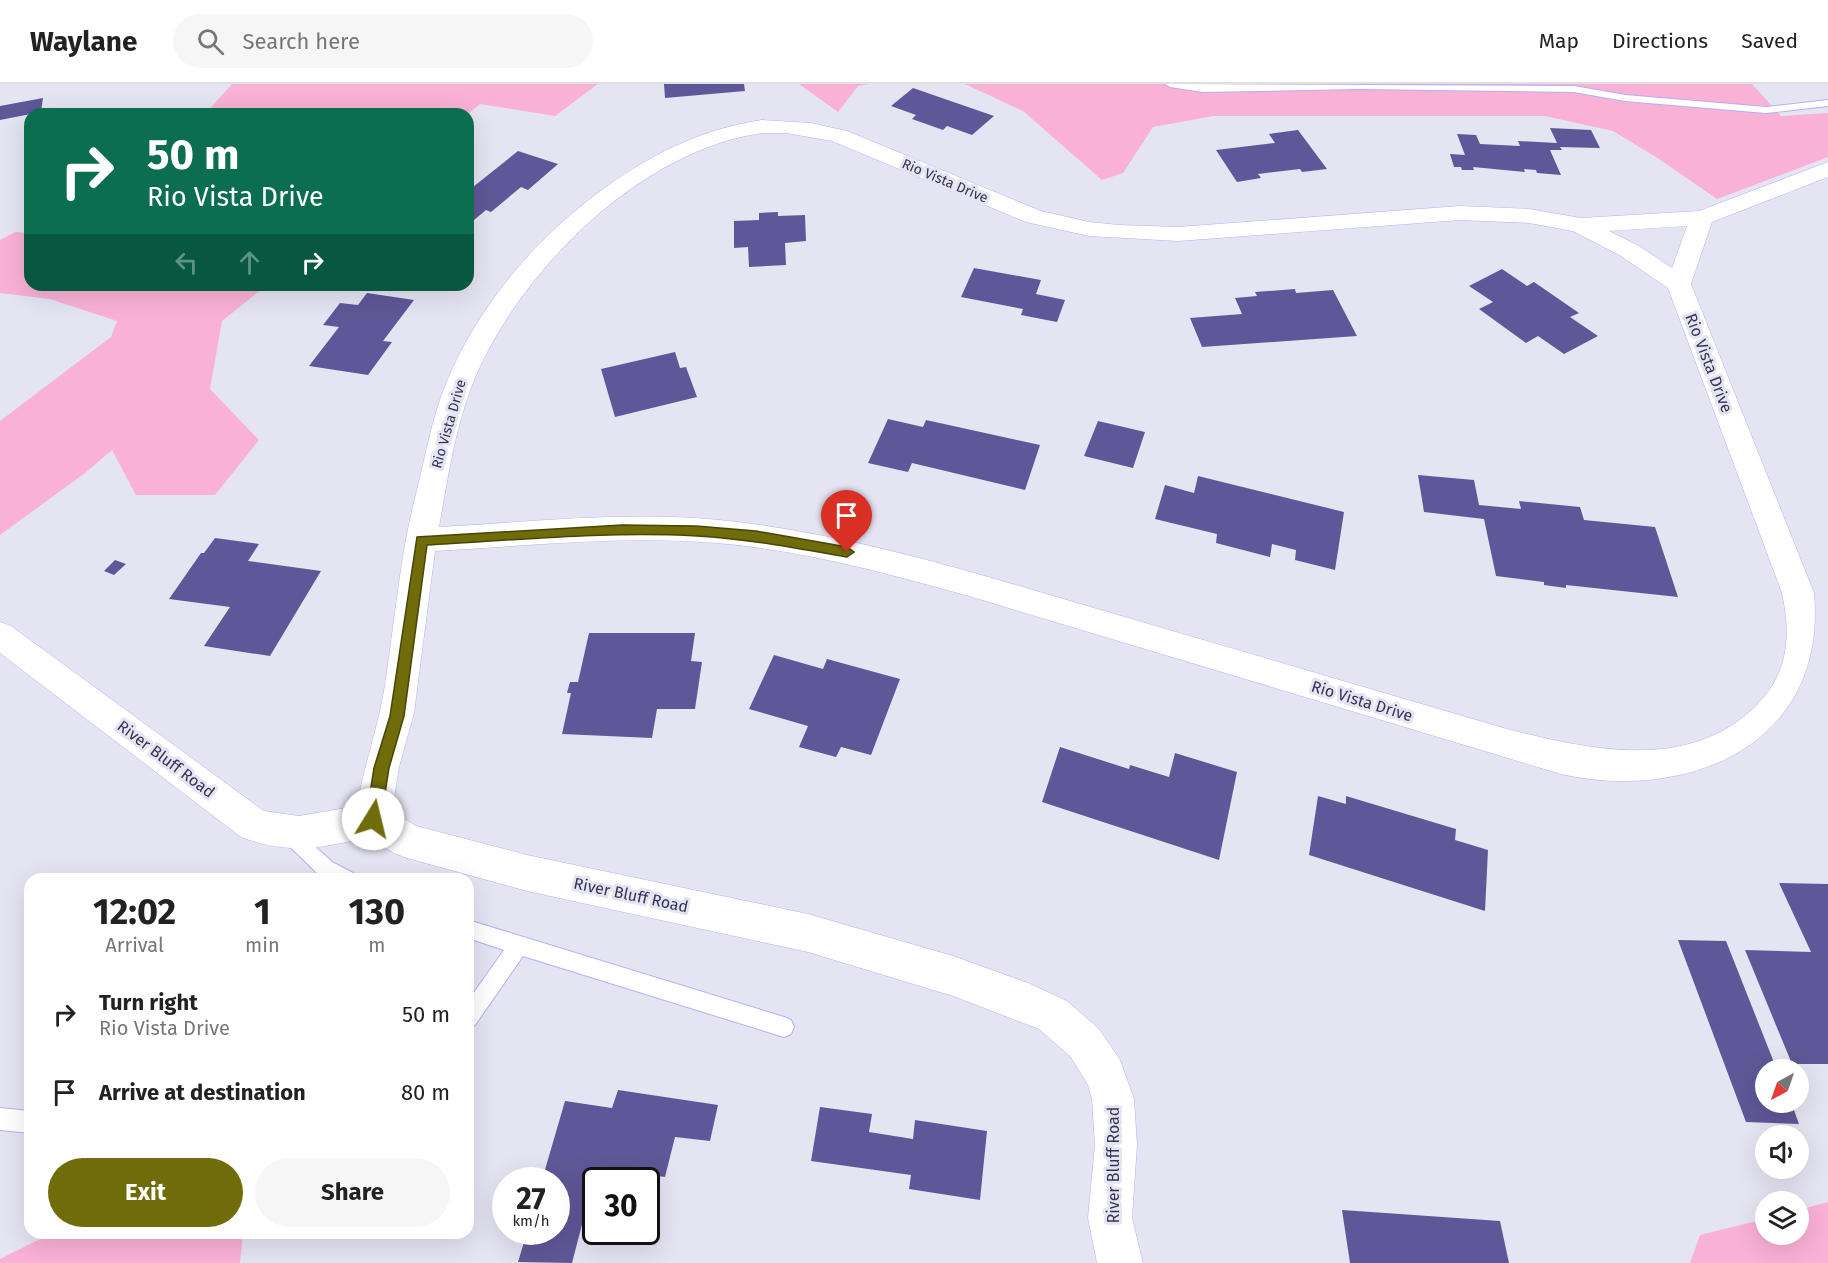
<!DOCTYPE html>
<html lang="en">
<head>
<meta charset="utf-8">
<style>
	:root { --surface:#fff; --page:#f6f6f6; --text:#222; --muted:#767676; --line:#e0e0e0; --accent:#6f6c09 }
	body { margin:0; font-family:"Fira Sans",sans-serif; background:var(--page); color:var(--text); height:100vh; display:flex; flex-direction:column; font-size:22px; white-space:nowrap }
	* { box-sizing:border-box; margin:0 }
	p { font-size:20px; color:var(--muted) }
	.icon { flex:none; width:33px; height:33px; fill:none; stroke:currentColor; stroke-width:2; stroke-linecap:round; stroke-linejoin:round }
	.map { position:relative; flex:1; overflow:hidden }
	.drawer { position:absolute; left:24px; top:789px; width:450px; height:366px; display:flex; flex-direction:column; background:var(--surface); border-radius:18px; box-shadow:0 6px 24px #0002 }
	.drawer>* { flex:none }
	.guide { position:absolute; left:24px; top:24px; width:450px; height:183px; border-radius:18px; box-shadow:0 6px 24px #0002; background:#0b6e4f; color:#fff; overflow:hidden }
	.needle { width:39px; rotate:220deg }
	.buttons { position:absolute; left:1755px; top:975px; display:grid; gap:12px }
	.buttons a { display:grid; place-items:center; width:54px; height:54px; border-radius:50%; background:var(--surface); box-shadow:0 6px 24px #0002; font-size:30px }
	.speed { position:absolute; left:492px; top:1083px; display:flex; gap:12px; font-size:30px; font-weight:700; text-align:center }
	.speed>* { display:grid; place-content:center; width:78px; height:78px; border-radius:50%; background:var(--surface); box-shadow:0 6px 24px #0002; line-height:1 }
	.speed small { font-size:15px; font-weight:400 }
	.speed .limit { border:3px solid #111; border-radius:9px; background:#fff; color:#111 }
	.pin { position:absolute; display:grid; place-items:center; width:51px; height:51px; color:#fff; margin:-62px -26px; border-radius:50% 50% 50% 0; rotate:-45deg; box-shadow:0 0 6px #0007 }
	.pin .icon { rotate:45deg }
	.me { position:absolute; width:66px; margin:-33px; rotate:9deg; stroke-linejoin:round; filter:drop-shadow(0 0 4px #0008) }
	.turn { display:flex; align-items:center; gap:21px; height:126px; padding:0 24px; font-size:27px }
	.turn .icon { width:78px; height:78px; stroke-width:2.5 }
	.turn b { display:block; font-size:42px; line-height:51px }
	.lanes { display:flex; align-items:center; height:57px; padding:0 24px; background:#0003; justify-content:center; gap:30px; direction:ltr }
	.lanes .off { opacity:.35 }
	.eta { display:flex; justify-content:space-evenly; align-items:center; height:102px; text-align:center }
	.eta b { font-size:36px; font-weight:700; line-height:42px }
	.primary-button { display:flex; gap:12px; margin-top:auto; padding:12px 24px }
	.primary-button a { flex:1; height:69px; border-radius:36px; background:var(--accent); color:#fff; font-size:24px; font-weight:700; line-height:69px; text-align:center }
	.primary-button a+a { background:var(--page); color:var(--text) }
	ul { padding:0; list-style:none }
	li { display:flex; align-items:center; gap:18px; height:78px; padding:0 24px }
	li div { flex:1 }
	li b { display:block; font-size:22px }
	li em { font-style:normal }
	header { display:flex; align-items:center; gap:36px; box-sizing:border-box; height:84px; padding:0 30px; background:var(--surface); border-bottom:2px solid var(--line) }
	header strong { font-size:28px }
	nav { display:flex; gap:33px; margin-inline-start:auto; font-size:21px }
	.search { width:420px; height:54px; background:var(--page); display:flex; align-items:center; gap:15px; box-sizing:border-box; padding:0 21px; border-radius:33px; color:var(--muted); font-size:22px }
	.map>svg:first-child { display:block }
	.green { fill:#f9b1d6 }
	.building { fill:#5f5898 }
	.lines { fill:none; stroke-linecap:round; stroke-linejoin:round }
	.lane-casing { stroke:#b5aff6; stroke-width:2 }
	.street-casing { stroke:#b5aff6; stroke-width:1 }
	.lane { fill:#fff; fill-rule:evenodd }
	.street { fill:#fff; fill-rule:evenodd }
	.route { fill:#6f6c09; stroke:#484606; stroke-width:1.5 }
	.labels { text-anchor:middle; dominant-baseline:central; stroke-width:6; stroke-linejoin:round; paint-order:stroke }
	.far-street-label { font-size:14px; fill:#363450; stroke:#e5e4f3 }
	.street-label { font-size:16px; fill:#363450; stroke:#e5e4f3 }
</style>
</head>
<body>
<header>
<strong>Waylane</strong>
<div class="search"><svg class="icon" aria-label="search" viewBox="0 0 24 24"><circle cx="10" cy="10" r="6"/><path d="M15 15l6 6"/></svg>Search here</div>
<nav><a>Map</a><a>Directions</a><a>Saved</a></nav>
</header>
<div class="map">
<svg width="1828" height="1179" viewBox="0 0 1828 1179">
	<rect width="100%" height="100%" fill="#e5e4f3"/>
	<g class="green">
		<polygon points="232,0 598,0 555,32 480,20 468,30 205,30"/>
		<polygon points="799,0 868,0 858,2 838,28"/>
		<polygon points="965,0 1752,0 1781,32 1828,29 1828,73 1717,115 1656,73 1613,47 1545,32 1213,32 1153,43 1123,89 1102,96 1023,27"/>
		<polygon points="15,148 30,149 30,201 267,201 222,237 210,305 259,356 215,411 136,411 112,366 85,389 0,451 0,337 111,253 117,237 50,215 0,209 0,156"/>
		<polygon points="1828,1118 1828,1179 1690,1179 1700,1151 1765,1135 1766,1150 1798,1150 1799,1126"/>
		<polygon points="52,1149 243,1149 240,1179 0,1179 0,1175"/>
	</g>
	<g class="building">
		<polygon points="664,0 744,0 745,7 665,14"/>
		<polygon points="913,4 994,32 972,51 947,42 943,46 912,35 916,31 891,22"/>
		<polygon points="43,14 41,28 0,36 0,22"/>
		<polygon points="1550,44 1591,46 1600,64 1560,63 1562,66 1550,66 1561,91 1537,89 1536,86 1524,85 1525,88 1473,83 1474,86 1462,86 1461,83 1454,83 1450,70 1465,71 1457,50 1476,51 1480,60 1520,62 1518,57 1557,59"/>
		<polygon points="1298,46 1327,85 1302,88 1300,85 1258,90 1261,94 1237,98 1216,66 1275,59 1269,50"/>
		<polygon points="518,67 558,80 528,106 521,103 491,128 486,126 474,136 468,135 468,107"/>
		<polygon points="778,128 778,132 805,131 806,157 785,159 786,181 749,183 748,163 734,164 734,137 759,136 759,129"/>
		<polygon points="974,184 1041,196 1036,210 1065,216 1057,238 1021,231 1023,225 961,213"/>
		<polygon points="1502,185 1527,202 1534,198 1579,229 1570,233 1598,252 1564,270 1538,252 1526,259 1479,225 1493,218 1469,202"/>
		<polygon points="1295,205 1296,209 1333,206 1357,252 1202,263 1190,234 1242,230 1235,214 1257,212 1255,208"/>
		<polygon points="367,209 414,216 383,257 392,258 368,291 309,282 339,243 323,241 340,219 358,221"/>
		<polygon points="675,268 680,284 686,283 697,313 615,333 601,285"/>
		<polygon points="888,335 923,343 926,336 1040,361 1025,406 912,379 908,388 868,379"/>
		<polygon points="1098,337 1145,348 1133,384 1084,372"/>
		<polygon points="1418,391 1474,396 1479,421 1521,425 1519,417 1580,423 1584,436 1655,443 1678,513 1566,501 1566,504 1544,501 1544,498 1496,492 1484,435 1424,428"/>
		<polygon points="1198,392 1344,428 1335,486 1295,476 1296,466 1272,460 1270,473 1216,459 1217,450 1155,435 1165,401 1194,409"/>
		<polygon points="215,454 259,460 248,477 321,487 270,572 204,562 230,523 169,515 201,469 204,469"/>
		<polygon points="115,476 126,480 114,491 104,487"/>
		<polygon points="589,549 695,549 691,577 702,578 695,625 657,625 652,654 562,650 571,609 567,609 570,598 578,598"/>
		<polygon points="774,571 823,585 827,575 900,595 871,671 841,663 836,673 799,663 808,642 749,625"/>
		<polygon points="1060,663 1129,685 1130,681 1169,693 1175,669 1237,688 1219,776 1042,718"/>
		<polygon points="1318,712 1346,720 1346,712 1456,745 1455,756 1488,766 1485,827 1309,771"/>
		<polygon points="1779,799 1828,800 1828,980 1792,980 1745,866 1811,868"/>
		<polygon points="1678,856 1726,857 1777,986 1766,986 1766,1018 1791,1018 1799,1040 1746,1038"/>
		<polygon points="618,1006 718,1021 710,1057 675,1053 665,1093 635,1089 633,1096 596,1096 596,1130 585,1129 572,1179 518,1178 527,1148 556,1148 556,1096 542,1096 565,1017 612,1024"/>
		<polygon points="820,1023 872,1030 869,1048 913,1055 915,1036 987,1047 980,1116 909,1105 911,1091 811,1077"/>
		<polygon points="1342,1126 1500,1137 1509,1179 1350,1179"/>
	</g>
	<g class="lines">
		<g class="lane-casing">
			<g id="lane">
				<polygon points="1165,0 1574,2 1625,11 1766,23 1828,16 1828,22 1766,29 1625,17 1574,8 1358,5 1203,8 1170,3"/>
				<polygon points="289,742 295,744 332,778 353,789 355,795 327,795 318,790 283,756 280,750 283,744"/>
				<polygon points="468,836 784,933 791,936 794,943 791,950 784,953 523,872 475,941 468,944 468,917 504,866 468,854"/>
				<polygon points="0,1024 30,1027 30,1049 0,1046"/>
			</g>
		</g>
		<g class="street-casing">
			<path id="street" d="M762 36 811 39 847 47 1041 127 1089 138 1119 141 1178 143 1460 122 1529 125 1581 134 1699 127 1828 78V93L1712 138 1691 200 1814 509C1828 664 1683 718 1561 690L969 512C886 489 802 466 716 459 622 451 528 462 435 467L414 629 399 683 392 727 416 742 527 771 808 830 953 872 1028 899 1067 917 1099 945 1120 976 1134 1015 1137 1061 1132 1134 1143 1179H1097L1088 1134 1095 1061 1092 1015 1088 1001 1071 973 1039 945 953 912 808 868 527 807 407 774 394 769 369 753C321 764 289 771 241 753L0 569V538L11 542 264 727 299 732 357 722C364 683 377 646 384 607 392 557 397 505 406 455 410 433 416 411 421 389 428 359 434 330 445 302 476 225 532 158 598 109 647 72 701 45 762 36ZM762 49H786L832 57 1026 138 1089 152 1178 157 1460 136 1529 139 1573 147 1621 172 1668 204 1782 509C1791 550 1789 588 1758 620 1690 689 1591 666 1507 645 1369 605 1232 564 1094 524 971 488 848 449 719 436 626 427 532 438 439 443 448 392 456 337 477 289 525 182 642 66 762 49ZM1687 142 1672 184 1639 162 1609 147Z"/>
		</g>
		<use href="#lane" class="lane"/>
		<use href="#street" class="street"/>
	</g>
	<path class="route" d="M622 441 696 442 756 447 847 463 854 468 847 473C797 464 748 455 697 452 608 447 517 456 427 461L404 632 389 684 381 735 378 739 373 741 368 739 366 735 374 684 390 632 417 453Z"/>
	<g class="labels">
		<g class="far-street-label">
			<text transform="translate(945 97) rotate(23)">Rio Vista Drive</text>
			<text transform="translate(449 340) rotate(-74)">Rio Vista Drive</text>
		</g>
		<g class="street-label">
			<text transform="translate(1709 279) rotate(69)">Rio Vista Drive</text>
			<text transform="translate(1362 617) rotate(17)">Rio Vista Drive</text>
			<text transform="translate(166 675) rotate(37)">River Bluff Road</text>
			<text transform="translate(631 811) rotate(12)">River Bluff Road</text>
			<text transform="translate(1113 1081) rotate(-90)">River Bluff Road</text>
		</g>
	</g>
</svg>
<div class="buttons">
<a><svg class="needle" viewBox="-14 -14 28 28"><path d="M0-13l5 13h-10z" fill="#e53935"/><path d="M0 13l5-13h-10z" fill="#767676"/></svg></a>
<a><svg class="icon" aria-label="sound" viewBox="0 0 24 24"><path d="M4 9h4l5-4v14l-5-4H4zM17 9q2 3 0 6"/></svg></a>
<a><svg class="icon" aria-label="layers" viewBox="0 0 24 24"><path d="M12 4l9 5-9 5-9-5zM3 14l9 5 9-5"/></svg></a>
</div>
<div class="speed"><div>27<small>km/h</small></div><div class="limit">30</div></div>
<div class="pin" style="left:847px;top:468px;background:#d93025"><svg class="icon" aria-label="arrive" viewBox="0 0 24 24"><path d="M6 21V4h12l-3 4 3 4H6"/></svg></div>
<svg class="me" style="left:373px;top:735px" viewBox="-20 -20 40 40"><circle r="19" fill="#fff"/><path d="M0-13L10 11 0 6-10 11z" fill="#6f6c09"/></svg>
<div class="guide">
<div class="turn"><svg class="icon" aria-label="right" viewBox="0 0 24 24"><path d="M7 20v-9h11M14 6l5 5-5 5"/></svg><div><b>50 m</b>Rio Vista Drive</div></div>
<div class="lanes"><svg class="icon off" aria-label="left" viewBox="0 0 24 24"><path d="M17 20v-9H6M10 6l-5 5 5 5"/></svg><svg class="icon off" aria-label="ahead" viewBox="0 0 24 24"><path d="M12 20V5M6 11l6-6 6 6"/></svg><svg class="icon" aria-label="right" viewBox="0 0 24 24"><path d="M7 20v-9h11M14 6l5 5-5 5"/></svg></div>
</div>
<section class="drawer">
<div class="eta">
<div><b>12:02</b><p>Arrival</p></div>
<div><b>1</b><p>min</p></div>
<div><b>130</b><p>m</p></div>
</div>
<ul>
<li><svg class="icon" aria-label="right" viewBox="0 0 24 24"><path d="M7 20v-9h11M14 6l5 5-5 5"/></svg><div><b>Turn right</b><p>Rio Vista Drive</p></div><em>50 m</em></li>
<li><svg class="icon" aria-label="arrive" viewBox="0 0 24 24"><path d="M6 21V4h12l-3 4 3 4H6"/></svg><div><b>Arrive at destination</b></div><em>80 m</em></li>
</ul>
<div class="primary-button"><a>Exit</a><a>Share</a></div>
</section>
</div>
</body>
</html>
